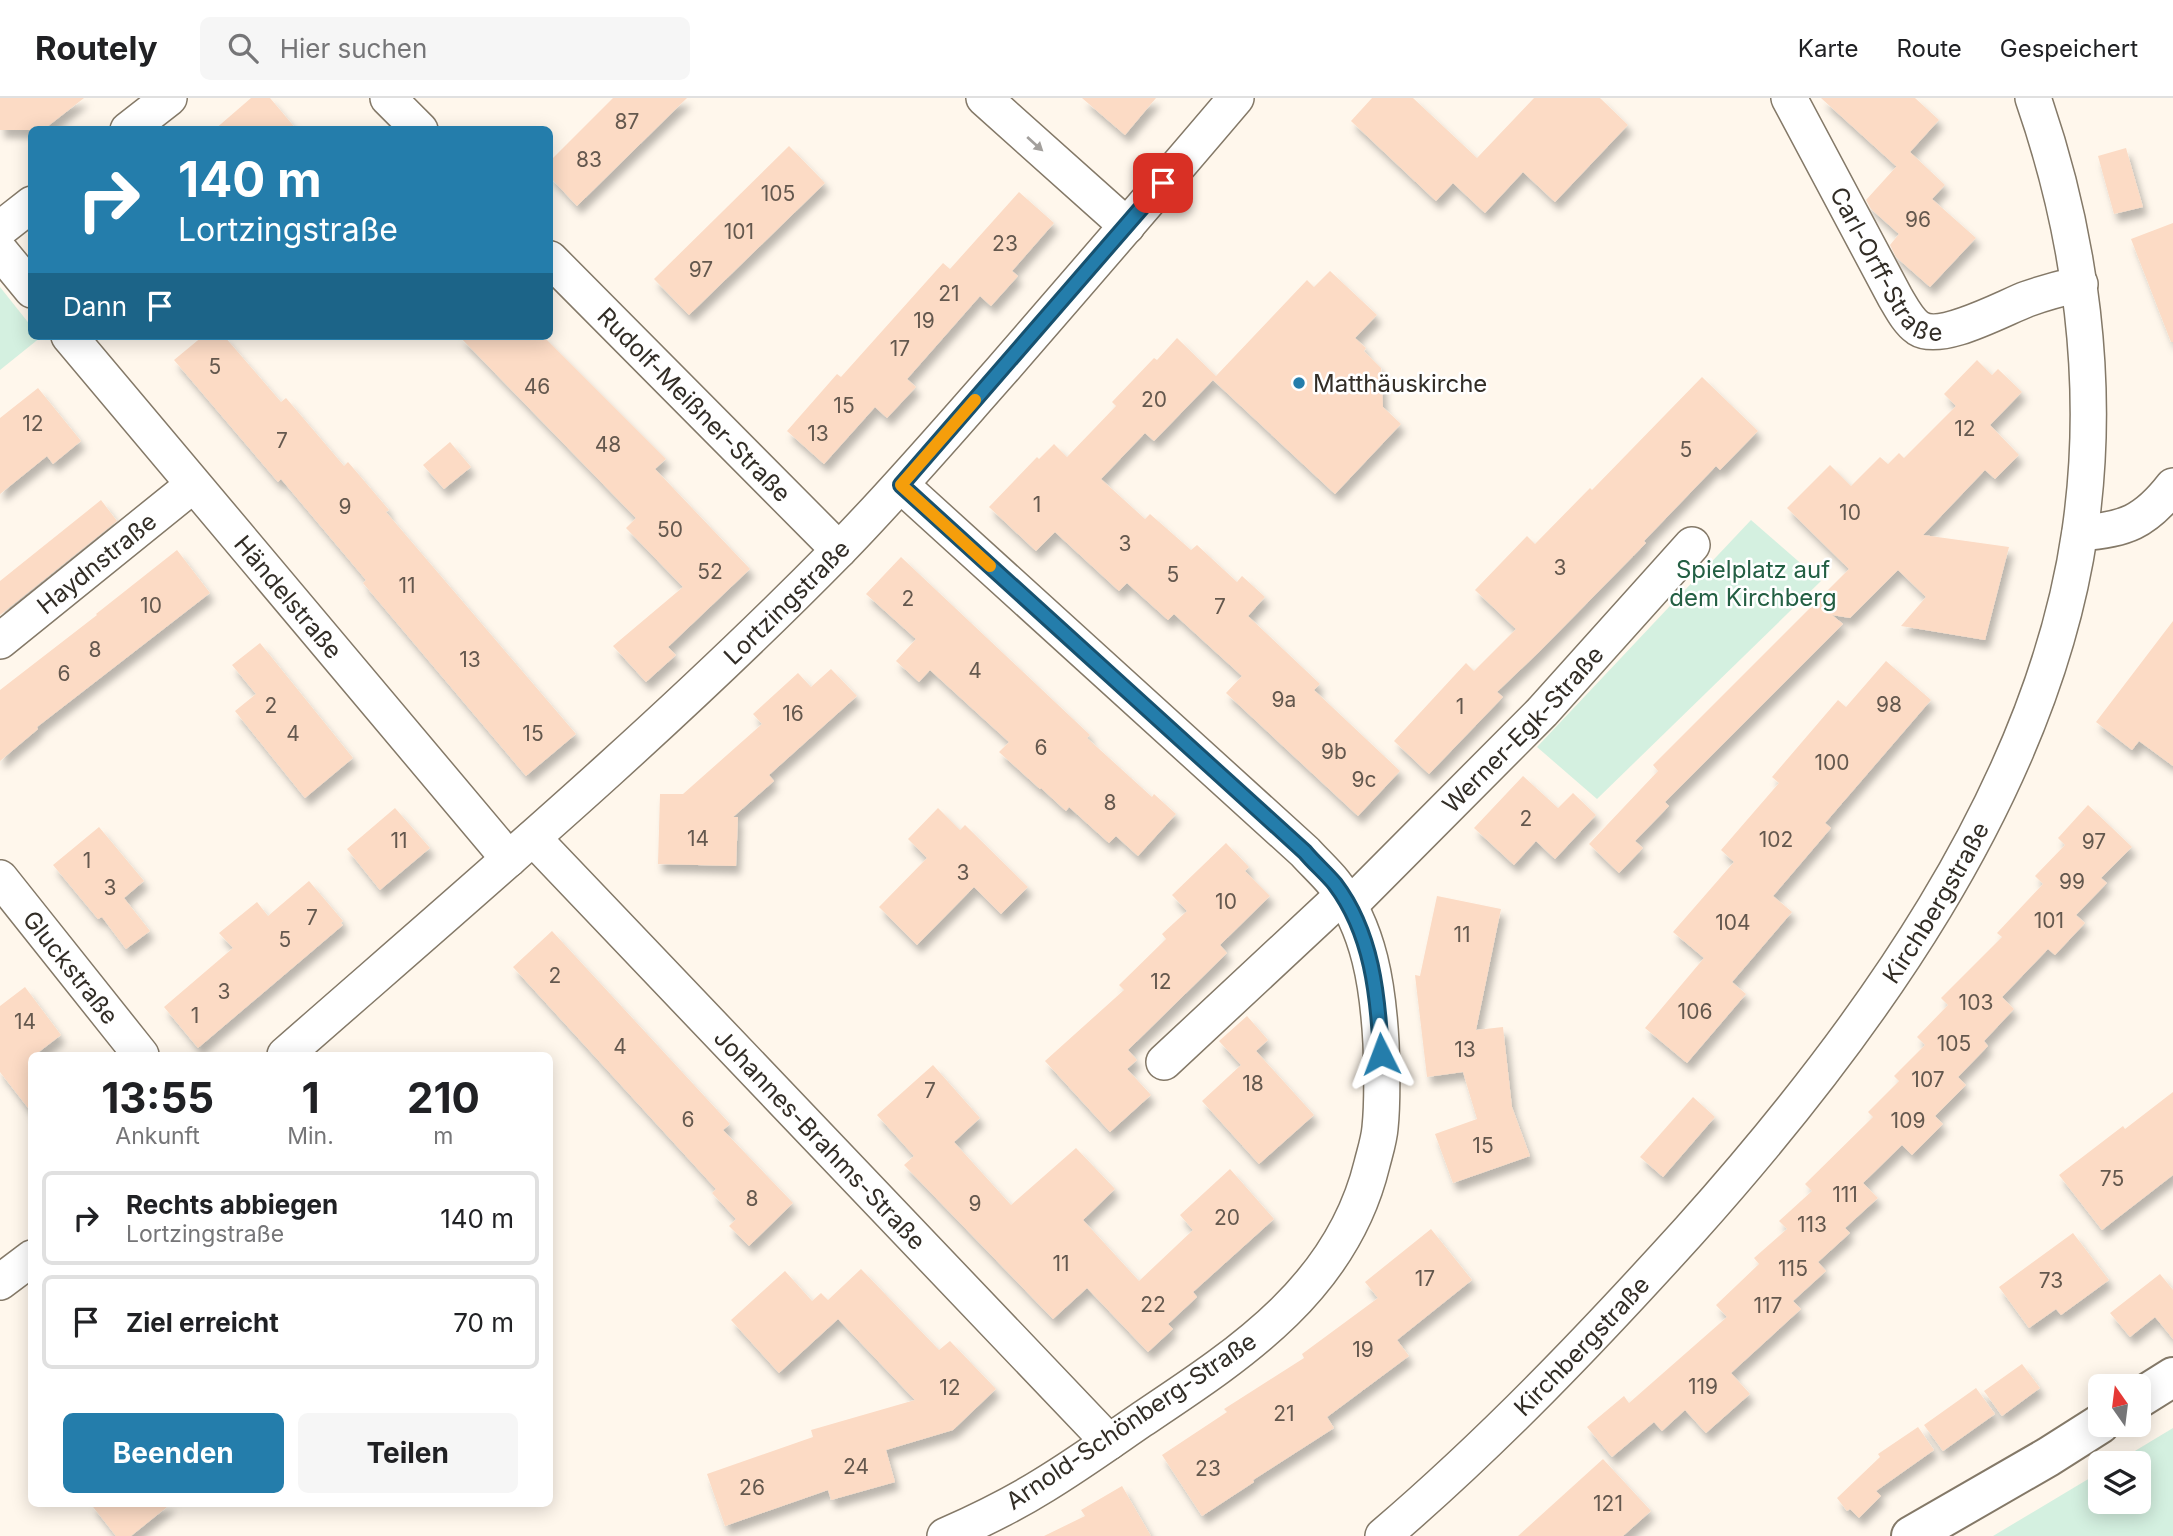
<!DOCTYPE html>
<html lang="de">
<head>
<meta charset="utf-8">
<style>
	:root { --surface:#fff; --page:#f6f6f6; --text:#202124; --muted:#757577; --line:#e0e0e0; --accent:#247dab }
	body { margin:0; font-family:Inter,sans-serif; background:var(--page); color:var(--text); height:100vh; display:flex; flex-direction:column; font-size:26px; white-space:nowrap }
	* { box-sizing:border-box; margin:0 }
	p { font-size:23px; color:var(--muted) }
	.icon { flex:none; width:38px; height:38px; fill:none; stroke:currentColor; stroke-width:2; stroke-linecap:round; stroke-linejoin:round }
	.map { position:relative; flex:1; overflow:hidden }
	.drawer { position:absolute; left:28px; top:954px; width:525px; height:455px; display:flex; flex-direction:column; background:var(--surface); border-radius:10px; box-shadow:0 4px 18px #0003 }
	.drawer>* { flex:none }
	.guide { position:absolute; left:28px; top:28px; width:525px; height:214px; border-radius:10px; box-shadow:0 4px 18px #0003; background:#247dab; color:#fff; overflow:hidden }
	.needle { width:46px; rotate:346deg }
	.buttons { position:absolute; left:2088px; top:1276px; display:grid; gap:14px }
	.buttons a { display:grid; place-items:center; width:63px; height:63px; border-radius:10px; background:var(--surface); box-shadow:0 4px 18px #0003; font-size:35px }
	.pin { position:absolute; display:grid; place-items:center; width:60px; height:60px; color:#fff; margin:-30px; border-radius:14px; box-shadow:0 4px 10px #0006 }
	.me { position:absolute; width:77px; margin:-38px; rotate:357deg; stroke-linejoin:round; filter:drop-shadow(0 0 5px #0008) }
	.turn { display:flex; align-items:center; gap:24px; height:147px; padding:0 35px; font-size:32px }
	.turn .icon { width:91px; height:91px; stroke-width:2.5 }
	.turn b { display:block; font-size:49px; line-height:60px }
	.then { display:flex; align-items:center; height:66px; padding:0 35px; background:#0003; gap:14px; font-size:26px }
	.eta { display:flex; justify-content:space-evenly; align-items:center; height:119px; text-align:center }
	.eta b { font-size:42px; font-weight:700; line-height:49px }
	.cta { display:flex; gap:14px; margin-top:auto; padding:14px 35px }
	.cta a { flex:1; height:80px; border-radius:10px; background:var(--accent); color:#fff; font-size:28px; font-weight:700; line-height:80px; text-align:center }
	.cta a+a { background:var(--page); color:var(--text) }
	ul { padding:0; list-style:none }
	li { display:flex; align-items:center; gap:21px; height:94px; margin:0 14px 10px; padding:0 21px; border:4px solid var(--line); border-radius:10px }
	li div { flex:1 }
	li b { display:block; font-size:26px }
	li em { font-style:normal }
	header { display:flex; align-items:center; gap:42px; box-sizing:border-box; height:98px; padding:0 35px; background:var(--surface); border-bottom:2px solid var(--line) }
	header strong { font-size:33px }
	nav { display:flex; gap:38px; margin-inline-start:auto; font-size:24px }
	.search { width:490px; height:63px; background:var(--page); display:flex; align-items:center; gap:18px; box-sizing:border-box; padding:0 24px; border-radius:10px; color:var(--muted); font-size:26px }
	.map>svg:first-child { display:block }
	.green { fill:#d4f0e0 }
	.building { fill:#fcdbc5; filter:url(#shadow) }
	.lines { fill:none; stroke-linecap:round; stroke-linejoin:round }
	.minor-casing { stroke:#847968; stroke-width:38 }
	.tertiary-casing { stroke:#847968; stroke-width:42 }
	.minor { stroke:#fff; stroke-width:35 }
	.tertiary { stroke:#fff; stroke-width:38 }
	.oneway { fill:#a3a09d }
	.route-casing { stroke:#17516f; stroke-width:18 }
	.route { stroke:#247dab; stroke-width:12 }
	.slow { stroke:#f59e0b; stroke-width:12 }
	.poi-dot { fill:#247dab; stroke:#fff; stroke-width:2.5 }
	.labels { text-anchor:middle; dominant-baseline:central; stroke-width:5; stroke-linejoin:round; paint-order:stroke }
	.number-label { font-size:21px; fill:#64584e }
	.street-label { font-size:24px; fill:#322d26; stroke:#fff }
	.poi-label { font-size:24px; fill:#322d26; stroke:#fff; text-anchor:start }
	.park-label { font-size:24px; fill:#235f43; stroke:#fff }
</style>
</head>
<body>
<header>
<strong>Routely</strong>
<div class="search"><svg class="icon" aria-label="search" viewBox="0 0 24 24"><circle cx="10" cy="10" r="6"/><path d="M15 15l6 6"/></svg>Hier suchen</div>
<nav><a>Karte</a><a>Route</a><a>Gespeichert</a></nav>
</header>
<div class="map">
<svg width="2173" height="1438" viewBox="0 0 2173 1438">
	<defs>
		<filter id="shadow"><feDropShadow dx="4.5" dy="8" stdDeviation="3.5" flood-color="#0004"/></filter>
	</defs>
	<rect width="100%" height="100%" fill="#fff7ec"/>
	<g class="green">
		<polygon points="0,189 31,228 32,238 41,239 0,272"/>
		<polygon points="1751,422 1821,483 1597,701 1537,649"/>
		<polygon points="2173,1330 2173,1438 1993,1438 2100,1374 2100,1404 2138,1404 2138,1365 2115,1365"/>
	</g>
	<g class="building">
		<polygon points="0,0 84,0 43,32 0,32"/>
		<polygon points="251,0 270,0 297,32 214,32"/>
		<polygon points="613,0 687,0 577,108 550,79 550,63"/>
		<polygon points="1082,0 1156,0 1125,37"/>
		<polygon points="1372,0 1413,0 1477,60 1534,0 1600,0 1628,27 1555,104 1523,74 1485,115 1453,85 1436,103 1351,23"/>
		<polygon points="1821,0 1915,0 1939,22 1910,54 1945,87 1932,101 1976,140 1930,189 1896,159 1890,147 1899,136 1871,111 1866,102 1905,59 1897,69"/>
		<polygon points="789,48 825,85 689,217 654,181"/>
		<polygon points="2126,50 2143,109 2114,116 2098,58"/>
		<polygon points="1019,94 1054,125 1012,173 1018,178 991,208 980,198 907,281 916,289 887,320 875,309 824,366 787,333 837,276 841,279 943,165 950,171"/>
		<polygon points="2173,125 2173,244 2171,244 2131,141"/>
		<polygon points="1330,173 1377,217 1355,240 1366,250 1364,253 1381,270 1383,309 1401,326 1335,396 1213,282 1154,343 1145,335 1101,381 1145,421 1150,416 1191,452 1197,447 1237,484 1242,478 1265,499 1248,518 1320,586 1314,592 1400,673 1358,718 1226,595 1242,578 1174,516 1168,522 1127,485 1119,493 1055,434 1036,453 989,409 1037,359 1039,361 1054,346 1067,359 1116,308 1112,304 1154,260 1157,262 1177,240 1216,278 1307,182 1314,189"/>
		<polygon points="203,238 224,238 281,304 286,300 344,368 348,364 389,412 386,414 576,636 526,678 363,485 366,482 281,381 278,384 174,262"/>
		<polygon points="459,238 543,238 666,361 655,371 750,471 668,549 676,557 646,584 613,548 683,489 626,430 636,420"/>
		<polygon points="1977,262 1992,277 1998,271 2022,294 1990,327 2019,357 1995,381 1985,372 1923,437 2009,449 1985,542 1901,528 1926,499 1898,472 1850,520 1832,517 1843,526 1665,704 1669,708 1635,743 1643,750 1619,775 1589,746 1658,673 1653,667 1849,471 1787,410 1830,367 1851,388 1880,359 1888,366 1899,355 1904,360 1956,308 1944,296"/>
		<polygon points="1702,279 1758,333 1720,372 1716,368 1644,443 1646,445 1539,554 1497,594 1503,599 1429,676 1394,643 1466,565 1474,573 1516,531 1475,492 1527,438 1535,446 1590,390 1592,392"/>
		<polygon points="38,290 81,343 53,366 47,358 0,396 0,320"/>
		<polygon points="450,344 471,369 444,391 423,367"/>
		<polygon points="101,402 117,423 0,517 0,483"/>
		<polygon points="177,452 210,495 37,629 38,631 0,663 0,592 97,517 96,516"/>
		<polygon points="901,459 1090,637 1087,640 1152,699 1154,696 1176,716 1138,758 1116,738 1109,745 1069,709 1066,713 1041,690 1040,691 999,654 1009,644 930,572 919,584 896,563 916,541 866,496"/>
		<polygon points="2173,523 2173,668 2139,643 2132,652 2096,624"/>
		<polygon points="260,545 353,660 305,700 235,613 256,596 232,567"/>
		<polygon points="1886,563 1931,602 1825,725 1831,730 1773,798 1792,814 1732,884 1746,896 1687,965 1645,930 1704,860 1673,834 1734,764 1721,752 1779,685 1772,679 1838,602 1846,609"/>
		<polygon points="831,571 857,598 769,677 774,683 733,719 738,719 736,768 658,766 660,696 683,696 762,626 753,616 798,575 811,589"/>
		<polygon points="1523,678 1558,710 1573,695 1596,717 1555,761 1536,743 1514,767 1474,730"/>
		<polygon points="2088,707 2132,749 2101,780 2107,785 2076,817 2085,825 2055,857 2048,851 2002,899 2014,911 1984,943 1988,948 1958,979 1966,987 1935,1018 1943,1026 1912,1057 1902,1047 1863,1085 1878,1100 1845,1130 1850,1135 1818,1164 1826,1173 1793,1203 1801,1211 1731,1275 1750,1296 1706,1335 1685,1312 1662,1333 1654,1324 1612,1359 1587,1329 1624,1298 1629,1305 1727,1219 1716,1207 1759,1166 1754,1160 1787,1131 1779,1123 1812,1093 1805,1086 1873,1019 1868,1014 1899,983 1894,978 1925,947 1917,939 1948,907 1941,900 2002,839 1997,835 2043,786 2035,778 2065,747 2058,740"/>
		<polygon points="395,710 430,750 380,792 347,751"/>
		<polygon points="938,710 960,732 965,727 1028,789 1001,816 974,789 917,847 879,809 927,760 908,741"/>
		<polygon points="99,729 144,783 124,800 150,833 126,851 102,819 98,821 53,767"/>
		<polygon points="1226,745 1249,769 1245,773 1270,798 1220,847 1227,855 1128,952 1137,962 1127,971 1151,997 1110,1034 1045,963 1124,892 1119,887 1166,841 1162,836 1187,813 1172,797"/>
		<polygon points="309,783 343,823 341,825 343,827 198,950 164,909 233,850 219,835 257,804 268,818"/>
		<polygon points="1437,798 1501,811 1476,932 1503,929 1512,1009 1530,1058 1453,1085 1435,1036 1477,1021 1463,974 1427,979 1415,877 1420,878"/>
		<polygon points="552,833 730,1026 723,1032 793,1105 749,1148 729,1128 736,1121 712,1095 716,1091 513,869"/>
		<polygon points="25,889 61,937 35,957 32,957 32,1015 0,974 0,908"/>
		<polygon points="1247,918 1268,942 1256,953 1314,1017 1259,1066 1202,1003 1241,967 1219,943"/>
		<polygon points="933,967 980,1020 954,1044 1011,1107 1076,1050 1115,1091 1083,1122 1139,1183 1193,1132 1180,1117 1230,1071 1274,1121 1193,1194 1197,1199 1168,1226 1173,1231 1148,1254 1087,1190 1053,1221 904,1067 914,1058 877,1017"/>
		<polygon points="2173,994 2173,1077 2102,1132 2059,1077 2123,1028 2125,1031"/>
		<polygon points="1693,999 1715,1019 1663,1079 1640,1059"/>
		<polygon points="1431,1131 1472,1182 1397,1242 1409,1258 1327,1319 1334,1330 1253,1382 1254,1384 1202,1418 1162,1357 1227,1314 1224,1311 1304,1260 1302,1256 1378,1200 1365,1184"/>
		<polygon points="2073,1135 2109,1182 2061,1217 2056,1211 2029,1230 1999,1189"/>
		<polygon points="861,1171 939,1252 950,1243 996,1291 953,1332 886,1352 895,1384 831,1402 828,1392 725,1428 707,1376 813,1339 811,1332 915,1302 838,1221 779,1275 731,1222 785,1173 812,1203 821,1195 828,1202"/>
		<polygon points="2160,1176 2173,1192 2173,1241 2155,1219 2130,1239 2110,1215"/>
		<polygon points="2022,1266 2040,1290 2002,1318 1984,1293"/>
		<polygon points="1976,1290 1995,1316 1943,1353 1924,1327"/>
		<polygon points="1918,1329 1934,1352 1876,1393 1881,1398 1859,1420 1850,1411 1847,1413 1837,1400 1880,1359 1878,1356"/>
		<polygon points="1603,1361 1651,1413 1623,1438 1518,1438"/>
		<polygon points="1122,1388 1151,1438 1044,1438 1085,1418 1081,1412"/>
		<polygon points="90,1405 172,1405 131,1438 116,1438"/>
	</g>
	<g class="lines">
		<g class="minor-casing">
			<g id="minor">
				<polyline points="388,0 420,32"/>
				<polyline points="984,0 1127,128"/>
				<path id="s1" d="M1789 0 1895 199C1901 209 1908 223 1918 230 1941 245 2003 210 2027 201 2044 195 2062 190 2080 186"/>
				<polyline points="128,32 169,0"/>
				<polyline points="0,131 32,106"/>
				<polyline points="0,153 32,192"/>
				<path id="s2" d="M550 161 839 452"/>
				<path id="s3" d="M69 238 509 761"/>
				<path d="M901 387 1305 754C1314 764 1325 774 1334 785 1370 830 1378 890 1381 945 1382 973 1383 1002 1380 1030 1379 1042 1375 1054 1372 1066 1342 1190 1240 1256 1141 1322 1109 1344 1077 1367 1044 1387 1012 1407 979 1423 945 1438"/>
				<path d="M2080 435C2125 432 2145 424 2173 388"/>
				<path id="s4" d="M0 543 193 387"/>
				<path id="s5" d="M533 740 1109 1344"/>
				<path id="s6" d="M0 780 141 957"/>
				<path id="s7" d="M1349 808 1542 614 1692 447"/>
				<path id="s8" d="M285 957C472 793 662 632 837 454 894 396 947 334 1001 273 1080 182 1158 92 1236 0"/>
				<polyline points="1164,964 1342,798"/>
				<polyline points="0,1184 32,1160"/>
				<path id="s9" d="M1383 1438C1493 1344 1592 1240 1689 1133 1861 941 2042 696 2080 433 2101 288 2081 138 2033 0"/>
			</g>
		</g>
		<g class="tertiary-casing">
			<g id="tertiary">
				<polyline points="2138,1301 2173,1279"/>
				<polyline points="1911,1438 2048,1359 2100,1326"/>
			</g>
		</g>
		<use href="#minor" class="minor"/>
		<use href="#tertiary" class="tertiary"/>
	</g>
	<defs><path id="oneway-solid" d="M-6-.8H1V-3.2L6.5 0L1 3.2V.8H-6Z" transform="scale(1.75)"/></defs>
	<use class="oneway" href="#oneway-solid" transform="translate(1035 46) rotate(42)"/>
	<g class="lines">
		<g class="route-casing">
			<path id="route" d="M1163 85 901 387 1305 754C1314 765 1326 775 1335 786 1372 835 1378 897 1381 956"/>
		</g>
		<use href="#route" class="route"/>
		<polyline class="slow" points="975,302 901,387 990,468"/>
	</g>
	<circle class="poi-dot" cx="1299" cy="285" r="7"/>
	<g class="labels">
		<g class="number-label">
			<text x="627" y="23">87</text>
			<text x="589" y="61">83</text>
			<text x="778" y="95">105</text>
			<text x="1918" y="121">96</text>
			<text x="739" y="133">101</text>
			<text x="1005" y="145">23</text>
			<text x="701" y="171">97</text>
			<text x="949" y="195">21</text>
			<text x="924" y="222">19</text>
			<text x="900" y="250">17</text>
			<text x="215" y="268">5</text>
			<text x="537" y="288">46</text>
			<text x="1154" y="301">20</text>
			<text x="844" y="307">15</text>
			<text x="33" y="325">12</text>
			<text x="1965" y="330">12</text>
			<text x="818" y="335">13</text>
			<text x="282" y="342">7</text>
			<text x="608" y="346">48</text>
			<text x="1686" y="351">5</text>
			<text x="1037" y="406">1</text>
			<text x="345" y="408">9</text>
			<text x="1850" y="414">10</text>
			<text x="670" y="431">50</text>
			<text x="1125" y="445">3</text>
			<text x="1560" y="469">3</text>
			<text x="710" y="473">52</text>
			<text x="1173" y="476">5</text>
			<text x="407" y="487">11</text>
			<text x="908" y="500">2</text>
			<text x="151" y="507">10</text>
			<text x="1220" y="508">7</text>
			<text x="95" y="551">8</text>
			<text x="470" y="561">13</text>
			<text x="975" y="572">4</text>
			<text x="64" y="575">6</text>
			<text x="1284" y="601">9a</text>
			<text x="1889" y="606">98</text>
			<text x="271" y="607">2</text>
			<text x="1460" y="608">1</text>
			<text x="793" y="615">16</text>
			<text x="293" y="635">4</text>
			<text x="533" y="635">15</text>
			<text x="1041" y="649">6</text>
			<text x="1334" y="653">9b</text>
			<text x="1832" y="664">100</text>
			<text x="1364" y="681">9c</text>
			<text x="1110" y="704">8</text>
			<text x="1526" y="720">2</text>
			<text x="698" y="740">14</text>
			<text x="1776" y="741">102</text>
			<text x="399" y="742">11</text>
			<text x="2094" y="743">97</text>
			<text x="87" y="762">1</text>
			<text x="963" y="774">3</text>
			<text x="2072" y="783">99</text>
			<text x="110" y="789">3</text>
			<text x="1226" y="803">10</text>
			<text x="312" y="819">7</text>
			<text x="2049" y="822">101</text>
			<text x="1733" y="824">104</text>
			<text x="1462" y="836">11</text>
			<text x="285" y="841">5</text>
			<text x="555" y="877">2</text>
			<text x="1161" y="883">12</text>
			<text x="224" y="893">3</text>
			<text x="1976" y="904">103</text>
			<text x="1695" y="913">106</text>
			<text x="195" y="917">1</text>
			<text x="25" y="923">14</text>
			<text x="1954" y="945">105</text>
			<text x="620" y="948">4</text>
			<text x="1465" y="951">13</text>
			<text x="1928" y="981">107</text>
			<text x="1253" y="985">18</text>
			<text x="930" y="992">7</text>
			<text x="688" y="1021">6</text>
			<text x="1908" y="1022">109</text>
			<text x="1483" y="1047">15</text>
			<text x="2112" y="1080">75</text>
			<text x="1845" y="1096">111</text>
			<text x="752" y="1100">8</text>
			<text x="975" y="1105">9</text>
			<text x="1227" y="1119">20</text>
			<text x="1812" y="1126">113</text>
			<text x="1061" y="1165">11</text>
			<text x="1793" y="1170">115</text>
			<text x="1425" y="1180">17</text>
			<text x="2051" y="1182">73</text>
			<text x="1153" y="1206">22</text>
			<text x="1768" y="1207">117</text>
			<text x="1363" y="1251">19</text>
			<text x="1703" y="1288">119</text>
			<text x="950" y="1289">12</text>
			<text x="1284" y="1315">21</text>
			<text x="856" y="1368">24</text>
			<text x="1208" y="1370">23</text>
			<text x="752" y="1389">26</text>
			<text x="1608" y="1405">121</text>
		</g>
		<g class="street-label">
			<text stroke="none"><textPath href="#s1" startOffset="196">Carl-Orff-Straße</textPath></text>
			<text stroke="none"><textPath href="#s2" startOffset="205">Rudolf-Meißner-Straße</textPath></text>
			<text stroke="none"><textPath href="#s4" startOffset="124">Haydnstraße</textPath></text>
			<text stroke="none"><textPath href="#s3" startOffset="341">Händelstraße</textPath></text>
			<text stroke="none"><textPath href="#s8" startOffset="676">Lortzingstraße</textPath></text>
			<text stroke="none"><textPath href="#s7" startOffset="248">Werner-Egk-Straße</textPath></text>
			<text stroke="none"><textPath href="#s9" startOffset="844">Kirchbergstraße</textPath></text>
			<text stroke="none"><textPath href="#s6" startOffset="114">Gluckstraße</textPath></text>
			<text stroke="none"><textPath href="#s5" startOffset="416">Johannes-Brahms-Straße</textPath></text>
			<text stroke="none"><textPath href="#s9" startOffset="275">Kirchbergstraße</textPath></text>
			<text transform="translate(1131 1323) rotate(-34)">Arnold-Schönberg-Straße</text>
		</g>
		<g class="poi-label">
			<text x="1313" y="285">Matthäuskirche</text>
		</g>
		<g class="park-label">
			<text x="1753" y="471">Spielplatz auf<tspan x="1753" dy="28">dem Kirchberg</tspan></text>
		</g>
	</g>
</svg>
<div class="buttons">
<a><svg class="needle" viewBox="-14 -14 28 28"><path d="M0-13l5 13h-10z" fill="#e53935"/><path d="M0 13l5-13h-10z" fill="#757577"/></svg></a>
<a><svg class="icon" aria-label="layers" viewBox="0 0 24 24"><path d="M12 4l9 5-9 5-9-5zM3 14l9 5 9-5"/></svg></a>
</div>
<div class="pin" style="left:1163px;top:85px;background:#d93025"><svg class="icon" aria-label="arrive" viewBox="0 0 24 24"><path d="M6 21V4h12l-3 4 3 4H6"/></svg></div>
<svg class="me" style="left:1381px;top:956px" viewBox="-20 -20 40 40"><path d="M0-17L14 15 0 8-14 15z" fill="#247dab" stroke="#fff" stroke-width="4"/></svg>
<div class="guide">
<div class="turn"><svg class="icon" aria-label="right" viewBox="0 0 24 24"><path d="M7 20v-9h11M14 6l5 5-5 5"/></svg><div><b>140 m</b>Lortzingstraße</div></div>
<div class="then">Dann<svg class="icon" aria-label="arrive" viewBox="0 0 24 24"><path d="M6 21V4h12l-3 4 3 4H6"/></svg></div>
</div>
<section class="drawer">
<div class="eta">
<div><b>13:55</b><p>Ankunft</p></div>
<div><b>1</b><p>Min.</p></div>
<div><b>210</b><p>m</p></div>
</div>
<ul>
<li><svg class="icon" aria-label="right" viewBox="0 0 24 24"><path d="M7 20v-9h11M14 6l5 5-5 5"/></svg><div><b>Rechts abbiegen</b><p>Lortzingstraße</p></div><em>140 m</em></li>
<li><svg class="icon" aria-label="arrive" viewBox="0 0 24 24"><path d="M6 21V4h12l-3 4 3 4H6"/></svg><div><b>Ziel erreicht</b></div><em>70 m</em></li>
</ul>
<div class="cta"><a>Beenden</a><a>Teilen</a></div>
</section>
</div>
</body>
</html>
